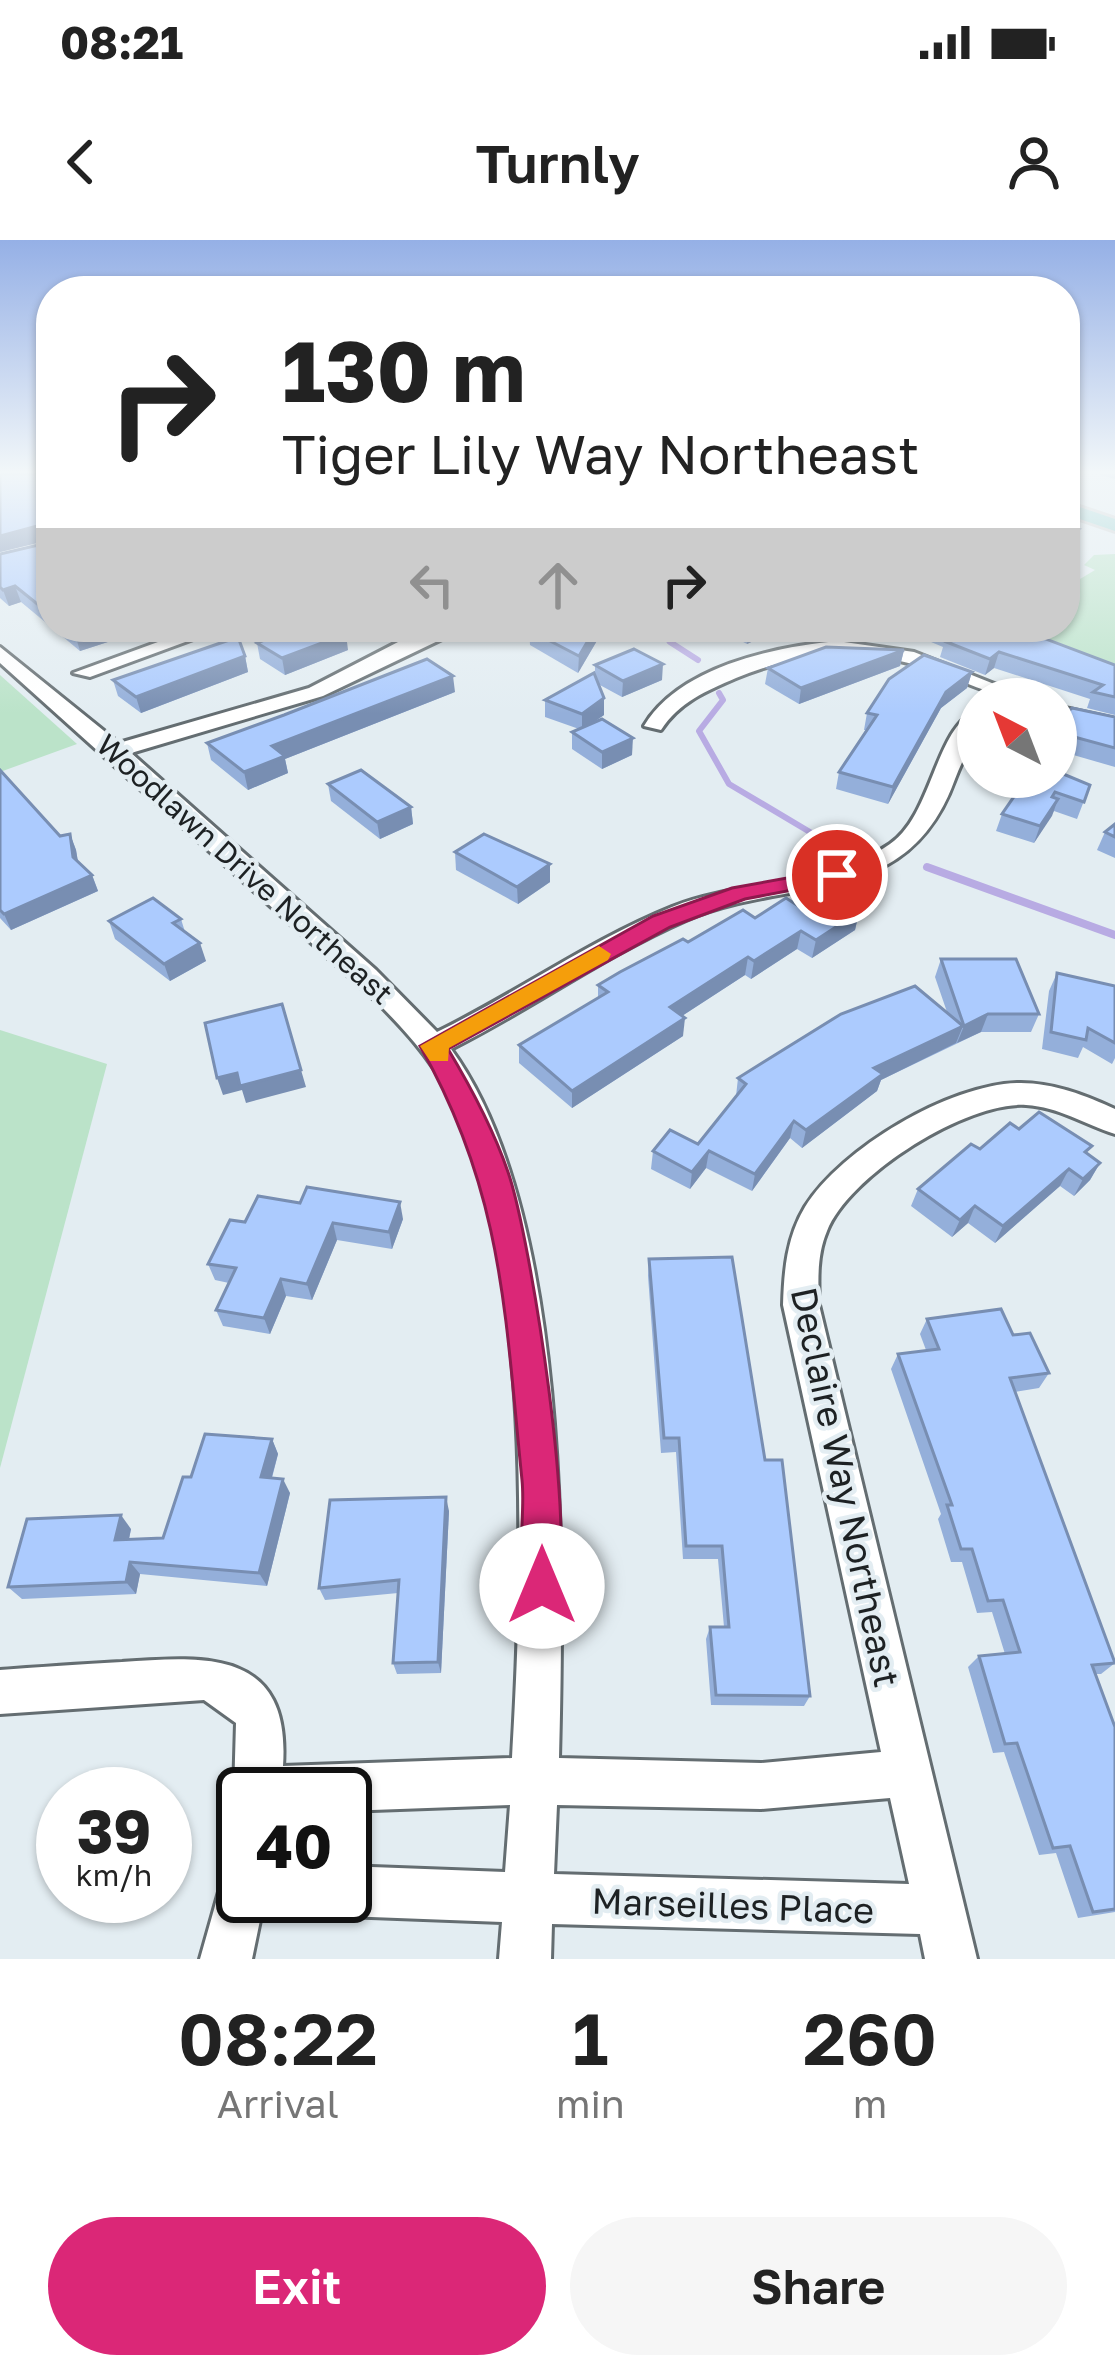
<!DOCTYPE html>
<html lang="en">
<head>
<meta charset="utf-8">
<style>
	:root { --surface:#fff; --page:#f6f6f6; --text:#222; --muted:#767676; --accent:#db2777 }
	body { margin:0; font-family:"Golos Text",sans-serif; background:var(--page); color:var(--text); height:100vh; display:flex; flex-direction:column; font-size:45px; white-space:nowrap }
	* { box-sizing:border-box; margin:0 }
	p { font-size:39px; color:var(--muted) }
	.icon { flex:none; width:66px; height:66px; fill:none; stroke:currentColor; stroke-width:2; stroke-linecap:round; stroke-linejoin:round }
	.map { position:relative; height:1719px; overflow:hidden }
	.details { display:flex; flex-direction:column; background:var(--surface); flex:1 }
	.details>* { flex:none }
	.guide { position:absolute; left:36px; top:36px; width:1044px; height:366px; border-radius:48px; box-shadow:0 3px 9px #0004; background:#fff; color:var(--text); overflow:hidden }
	.needle { width:78px; rotate:318deg }
	.fabs { position:absolute; left:957px; top:438px; display:grid; gap:24px }
	.fabs a { display:grid; place-items:center; width:120px; height:120px; border-radius:50%; background:var(--surface); box-shadow:0 3px 9px #0004; font-size:60px }
	.speed { position:absolute; left:36px; top:1527px; display:flex; gap:24px; font-size:60px; font-weight:700; text-align:center }
	.speed>* { display:grid; place-content:center; width:156px; height:156px; border-radius:50%; background:var(--surface); box-shadow:0 3px 9px #0004; line-height:1 }
	.speed small { font-size:30px; font-weight:400 }
	.speed .limit { border:6px solid #111; border-radius:18px; background:#fff; color:#111 }
	.pin { position:absolute; display:grid; place-items:center; width:102px; height:102px; color:#fff; margin:-51px; border:6px solid #fff; border-radius:50%; box-shadow:0 3px 12px #0007 }
	.me { position:absolute; width:132px; margin:-66px; rotate:0deg; stroke-linejoin:round; filter:drop-shadow(0 0 9px #0008) }
	.turn { display:flex; align-items:center; gap:42px; height:252px; padding:0 48px; font-size:54px }
	.turn .icon { width:156px; height:156px; stroke-width:2.5 }
	.turn b { display:block; font-size:84px; line-height:102px }
	.lanes { display:flex; align-items:center; height:114px; padding:0 48px; background:#0003; justify-content:center; gap:60px; direction:ltr }
	.lanes .off { opacity:.35 }
	.eta { display:flex; justify-content:space-evenly; align-items:center; height:204px; text-align:center }
	.eta b { font-size:72px; font-weight:600; line-height:84px }
	.cta { display:flex; gap:24px; margin-top:auto; padding:24px 48px }
	.cta a { flex:1; height:138px; border-radius:72px; background:var(--accent); color:#fff; font-size:48px; font-weight:600; line-height:138px; text-align:center }
	.cta a+a { background:var(--page); color:var(--text) }
	.status { display:flex; justify-content:space-between; align-items:center; height:84px; padding:0 60px; background:var(--surface); direction:ltr }
	.status svg { height:33px; fill:currentColor }
	header { display:flex; justify-content:space-between; align-items:center; height:156px; padding:0 48px; background:var(--surface); font-size:54px; font-weight:600 }
	.map>svg:first-child { display:block }
	.green { fill:#bbe3c9 }
	.lines { fill:none; stroke-linecap:round; stroke-linejoin:round }
	.stream-far2 { stroke:#b8abe3; stroke-width:4.5 }
	.stream-far1 { stroke:#b8abe3; stroke-width:6 }
	.stream { stroke:#b8abe3; stroke-width:8 }
	.minor-casing { stroke:#646d71; stroke-width:6 }
	.major-casing { stroke:#c9caca; stroke-width:6 }
	.minor { fill:#fff; fill-rule:evenodd }
	.major { fill:#84c9c7; fill-rule:evenodd }
	.wall { fill:#94afda }
	.shaded-wall { fill:#788eb2 }
	.building { fill:#accbfe; stroke:#788eb2; stroke-width:3 }
	.route { fill:#db2777; stroke:#8e194d; stroke-width:3 }
	.slow { fill:#f59e0b }
	.labels { text-anchor:middle; dominant-baseline:central; stroke-width:9; stroke-linejoin:round; paint-order:stroke }
	.street-label { font-size:30px; fill:#1d2123; stroke:#e3edf2 }
	.near-street-label { font-size:36px; fill:#1d2123; stroke:#e3edf2 }
</style>
</head>
<body>
<div class="status"><b>08:21</b><svg viewBox="0 0 49 12"><path d="M0 12V9h3v3zM5 12V6h3v6zM10 12V3h3v9zM15 12V0h3v12zM26 1h20v11H26zM47 4h2v5h-2z"/></svg></div>
<header><svg class="icon" aria-label="back" viewBox="0 0 24 24"><path d="M15 5l-7 7 7 7"/></svg>Turnly<svg class="icon" aria-label="person" viewBox="0 0 24 24"><circle cx="12" cy="8" r="4"/><path d="M4 21q1-7 8-7t8 7"/></svg></header>
<div class="map">
<svg width="1115" height="1719" viewBox="0 0 1115 1719">
	<rect width="100%" height="100%" fill="#e3edf2"/>
	<g class="green">
		<polygon points="1115,314 1115,426 1018,387 1065,387 1065,348 1095,330 1084,325 1094,315"/>
		<polygon points="0,435 77,504 0,532"/>
		<polygon points="0,790 107,824 0,1228"/>
	</g>
	<g class="lines">
		<polyline class="stream-far2" points="647,387 675,405"/>
		<g class="stream-far1">
			<polyline points="670,402 698,420"/>
			<polyline points="719,453 723,460 699,491 729,544 830,604 863,605"/>
		</g>
		<polyline class="stream" points="927,627 1115,695"/>
		<g class="minor-casing">
			<g id="minor">
				<polygon points="199,387 226,387 90,437 73,433"/>
				<path d="M440 387H467L323 456 131 513 376 730 437 792C517 753 590 700 672 667 742 639 827 648 890 604 933 575 935 486 978 470 978 495 964 515 955 539 907 672 792 634 686 680 604 716 531 769 451 809 569 970 564 1323 559 1518L761 1523 881 1512 783 1065C784 1030 787 997 805 967 842 908 949 845 1017 843 1051 842 1085 855 1115 869V894C1084 884 1059 867 1026 865 967 861 849 935 827 991 817 1014 818 1040 819 1065L977 1719H925L920 1694 552 1684 551 1719H499L502 1682 345 1676 328 1668 322 1656H345V1626L505 1632 510 1565 345 1571V1554H243V1572L234 1554 236 1483 204 1460 0 1474V1430C41 1427 81 1424 122 1422 206 1416 291 1409 283 1526L512 1518C523 1330 534 1022 448 852 430 817 403 788 375 760L0 423V407L119 503 309 448 400 401ZM890 1558 909 1644 554 1634 557 1565 761 1569Z"/>
				<path d="M837 401 914 412 1032 459C996 459 969 443 935 431 865 407 804 410 736 438 706 451 679 462 661 490L644 486C679 427 774 407 837 401Z"/>
				<polygon points="1056,466 1115,479 1115,491 1056,478"/>
				<polygon points="243,1619 243,1656 265,1656 252,1719 200,1719 226,1627"/>
			</g>
		</g>
		<g class="major-casing">
			<polygon id="major" points="1065,262 1115,279 1115,291 1065,274"/>
		</g>
		<use href="#minor" class="minor"/>
		<use href="#major" class="major"/>
	</g>
	<g class="wall">
		<polygon points="51,234 51,387 154,387 80,411 21,362 9,366 0,358 0,314 47,303 48,300 0,312"/>
		<polygon points="1101,234 1115,234 1115,239 1100,235"/>
		<polygon points="536,387 605,387 578,433 530,405 529,390"/>
		<polygon points="718,387 783,387 747,404 718,389"/>
		<polygon points="900,387 1014,387 1115,425 1115,475 1087,468 1090,459 994,428 985,435 940,417 943,407 900,389"/>
		<polygon points="257,403 348,410 285,435 260,419"/>
		<polygon points="904,410 900,426 799,464 765,444 768,428"/>
		<polygon points="245,416 248,432 141,473 118,456 113,440"/>
		<polygon points="595,425 662,440 622,457 598,444 604,475 590,485 632,515 602,529 572,509 572,492 579,489 545,477 545,460 595,435"/>
		<polygon points="972,432 967,448 941,468 888,564 836,549 839,532 867,490 864,490 867,473"/>
		<polygon points="455,452 285,519 288,533 248,550 211,520 207,503"/>
		<polygon points="1115,477 1115,527 1056,510 1056,481"/>
		<polygon points="0,530 60,596 70,594 76,610 78,622 92,635 98,651 11,690 0,678"/>
		<polygon points="1013,537 1090,545 1077,579 1054,571 1034,603 996,591 1002,574 1013,557 1006,555"/>
		<polygon points="328,544 411,567 413,584 380,599 331,561"/>
		<polygon points="1115,584 1115,618 1097,610 1105,592"/>
		<polygon points="455,612 550,642 518,664 456,630"/>
		<polygon points="800,667 859,672 855,690 812,718 797,709 751,739 745,735 682,776 683,796 572,868 519,823 519,805 598,758 598,745 688,702 755,678"/>
		<polygon points="181,679 185,692 206,721 170,741 115,699 109,681"/>
		<polygon points="941,719 1039,774 1031,792 981,792 881,840 877,851 802,908 790,898 752,951 706,928 690,949 651,929 653,911 698,904 736,856 738,838 947,772 935,737"/>
		<polygon points="1057,733 1115,746 1115,818 1112,824 1083,807 1078,818 1042,809 1049,751"/>
		<polygon points="1019,889 1088,914 1100,923 1090,940 1074,956 1060,946 995,1003 968,983 952,997 911,966 918,949 980,909"/>
		<polygon points="403,979 392,1009 337,1000 312,1060 286,1056 270,1094 223,1086 216,1070 229,1043 215,1040 208,1024 245,982"/>
		<polygon points="649,1019 765,1220 810,1456 804,1466 711,1465 706,1399 710,1387 724,1387 718,1319 683,1319 676,1212 661,1213 648,1036"/>
		<polygon points="927,1079 1013,1095 1049,1133 1039,1148 1015,1152 1115,1423 1101,1434 1096,1434 1115,1487 1115,1672 1078,1678 1056,1613 1039,1615 1004,1512 993,1513 968,1427 979,1416 1005,1414 992,1372 977,1373 962,1322 951,1322 938,1279 941,1274 891,1129 898,1114 926,1110 920,1094"/>
		<polygon points="272,1199 278,1214 272,1238 290,1253 267,1346 140,1334 136,1354 22,1359 8,1347 131,1289 129,1299 163,1298 191,1237"/>
		<polygon points="449,1271 441,1433 397,1434 393,1423 398,1353 325,1360 319,1348"/>
	</g>
	<g class="shaded-wall">
		<polygon points="45,284 50,300 0,312 0,296"/>
		<polygon points="1078,289 1069,317 1065,319 1065,295"/>
		<polygon points="15,346 21,362 9,366 3,350"/>
		<polygon points="98,387 154,387 80,411 75,394"/>
		<polygon points="596,387 605,387 578,433 579,416"/>
		<polygon points="783,387 747,404 749,388"/>
		<polygon points="346,394 348,410 285,435 282,418"/>
		<polygon points="904,410 900,426 799,464 801,448"/>
		<polygon points="999,412 994,428 985,435 990,419"/>
		<polygon points="245,416 248,432 141,473 136,457"/>
		<polygon points="663,424 662,440 622,457 623,441"/>
		<polygon points="972,432 967,448 941,468 888,564 893,547 946,452"/>
		<polygon points="453,436 455,452 285,519 288,533 248,550 244,532 272,506"/>
		<polygon points="604,458 604,475 582,490 582,474"/>
		<polygon points="633,498 632,515 602,529 602,512"/>
		<polygon points="1058,559 1052,576 1034,603 1040,586"/>
		<polygon points="411,567 413,584 380,599 377,582"/>
		<polygon points="70,594 76,610 80,634 73,617"/>
		<polygon points="550,624 550,642 518,664 517,647"/>
		<polygon points="92,635 98,651 11,690 4,674"/>
		<polygon points="859,672 855,690 812,718 816,700"/>
		<polygon points="801,691 797,709 751,739 754,721"/>
		<polygon points="200,703 206,721 170,741 164,724"/>
		<polygon points="748,717 745,735 668,785 670,767"/>
		<polygon points="988,774 981,792 957,803 964,786"/>
		<polygon points="685,778 683,796 572,868 572,851"/>
		<polygon points="963,786 956,803 881,840 877,851 802,908 806,890 874,828"/>
		<polygon points="301,830 306,847 246,863 242,850 223,855 217,838 237,833"/>
		<polygon points="794,881 790,898 752,951 755,934"/>
		<polygon points="709,911 706,928 690,949 692,932"/>
		<polygon points="1100,923 1090,940 1074,956 1083,939"/>
		<polygon points="1069,929 1060,946 995,1003 1003,986"/>
		<polygon points="400,962 403,979 392,1009 389,992"/>
		<polygon points="975,966 968,983 952,997 960,980"/>
		<polygon points="333,983 337,1000 312,1060 307,1044"/>
		<polygon points="281,1039 286,1056 270,1094 264,1078"/>
		<polygon points="272,1199 278,1214 268,1251 261,1237"/>
		<polygon points="283,1239 290,1253 267,1346 259,1333"/>
		<polygon points="446,1257 449,1271 441,1433 438,1422"/>
		<polygon points="121,1275 131,1289 126,1313 115,1300"/>
		<polygon points="130,1322 140,1334 136,1354 126,1342"/>
	</g>
	<g class="building">
		<polygon points="0,234 51,234 51,375 15,346 3,350 0,347 0,314 47,303 51,289 45,284 0,296"/>
		<polygon points="1065,285 1078,289 1065,295"/>
		<polygon points="66,387 98,387 75,394"/>
		<polygon points="297,387 333,387 346,394 282,418 257,403"/>
		<polygon points="536,387 596,387 579,416 529,390"/>
		<polygon points="938,387 1014,387 1115,425 1115,457 1093,452 1103,445 999,412 990,419 944,401 970,400"/>
		<polygon points="238,397 245,416 136,457 113,440"/>
		<polygon points="826,407 904,410 801,448 768,428"/>
		<polygon points="634,409 663,424 623,441 595,425"/>
		<polygon points="924,415 972,432 946,452 893,547 839,532 877,475 867,473 889,439"/>
		<polygon points="427,419 453,436 272,506 285,516 244,532 207,503 284,475"/>
		<polygon points="594,433 604,458 582,474 545,460"/>
		<polygon points="1072,468 1115,477 1115,508 1056,492 1056,481"/>
		<polygon points="602,479 633,498 602,512 572,492"/>
		<polygon points="0,530 60,596 70,594 73,617 92,635 4,674 0,670"/>
		<polygon points="361,530 411,567 377,582 328,544"/>
		<polygon points="1056,531 1090,545 1084,562 1055,552 1052,557 1058,559 1040,586 1002,574 1024,542 1013,537 1056,537"/>
		<polygon points="1115,584 1115,597 1105,592"/>
		<polygon points="484,594 550,624 517,647 455,612"/>
		<polygon points="824,651 859,672 816,700 801,691 754,721 748,717 670,767 685,778 572,851 519,805 608,752 598,745 620,732 683,699 688,702 743,670 755,678 786,658 800,667"/>
		<polygon points="153,658 181,679 173,683 200,703 164,724 109,681"/>
		<polygon points="941,719 1016,719 1039,774 988,774 964,786"/>
		<polygon points="1057,733 1115,746 1115,803 1088,788 1086,800 1051,792"/>
		<polygon points="915,746 963,786 874,828 883,834 806,890 794,881 755,934 709,911 692,932 653,911 670,890 698,904 746,844 738,838 841,774"/>
		<polygon points="282,764 301,830 240,846 237,833 217,838 205,783"/>
		<polygon points="1039,872 1092,906 1085,912 1100,923 1083,939 1069,929 1003,986 975,966 960,980 918,949 971,904 980,909 1010,883 1019,889"/>
		<polygon points="307,947 400,962 389,992 333,983 307,1044 281,1039 264,1078 216,1070 236,1028 208,1024 230,980 245,982 258,956 300,963"/>
		<polygon points="732,1017 765,1220 782,1220 810,1456 716,1455 710,1387 729,1387 722,1306 686,1306 679,1198 664,1198 649,1019"/>
		<polygon points="1001,1069 1013,1095 1030,1093 1049,1133 1010,1138 1115,1423 1092,1425 1115,1487 1115,1669 1093,1672 1070,1606 1053,1608 1017,1503 1005,1504 979,1416 1020,1412 1003,1360 988,1361 972,1309 961,1309 947,1265 952,1265 898,1114 939,1109 927,1079"/>
		<polygon points="205,1194 272,1199 261,1237 283,1239 259,1333 130,1322 126,1342 8,1347 27,1279 121,1275 115,1300 163,1298 183,1237 191,1237"/>
		<polygon points="446,1257 438,1422 393,1423 399,1340 319,1348 330,1260"/>
	</g>
	<linearGradient id="sky" x2="0" y2="1"><stop stop-color="#95b0e6"/><stop offset="0.49" stop-color="#f2f7f9"/><stop offset="1" stop-color="#f2f7f9" stop-opacity="0"/></linearGradient>
	<rect width="1115" height="474" fill="url(#sky)"/>
	<path class="route" d="M837 629 848 635 845 640 745 659 670 687 448 809C472 849 493 888 508 932 531 998 578 1302 555 1359L542 1365 528 1359C514 1324 526 1278 522 1240 505 1076 504 954 420 806L653 676 732 648Z"/>
	<polygon class="slow" points="599,706 611,714 608,720 449,808 448,821 430,821 420,806"/>
	<g class="labels">
		<g class="street-label">
			<text transform="translate(245 629) rotate(42)">Woodlawn Drive Northeast</text>
		</g>
		<g class="near-street-label">
			<text transform="translate(846 1247) rotate(78)">Declaire Way Northeast</text>
			<text transform="translate(733 1665) rotate(2)">Marseilles Place</text>
		</g>
	</g>
</svg>
<div class="fabs">
<a><svg class="needle" viewBox="-14 -14 28 28"><path d="M0-13l5 13h-10z" fill="#e53935"/><path d="M0 13l5-13h-10z" fill="#767676"/></svg></a>
</div>
<div class="speed"><div>39<small>km/h</small></div><div class="limit">40</div></div>
<div class="pin" style="left:837px;top:635px;background:#d93025"><svg class="icon" aria-label="arrive" viewBox="0 0 24 24"><path d="M6 21V4h12l-3 4 3 4H6"/></svg></div>
<svg class="me" style="left:542px;top:1346px" viewBox="-20 -20 40 40"><circle r="19" fill="#fff"/><path d="M0-13L10 11 0 6-10 11z" fill="#db2777"/></svg>
<div class="guide">
<div class="turn"><svg class="icon" aria-label="right" viewBox="0 0 24 24"><path d="M7 20v-9h11M14 6l5 5-5 5"/></svg><div><b>130 m</b>Tiger Lily Way Northeast</div></div>
<div class="lanes"><svg class="icon off" aria-label="left" viewBox="0 0 24 24"><path d="M17 20v-9H6M10 6l-5 5 5 5"/></svg><svg class="icon off" aria-label="ahead" viewBox="0 0 24 24"><path d="M12 20V5M6 11l6-6 6 6"/></svg><svg class="icon" aria-label="right" viewBox="0 0 24 24"><path d="M7 20v-9h11M14 6l5 5-5 5"/></svg></div>
</div>
</div>
<section class="details">
<div class="eta">
<div><b>08:22</b><p>Arrival</p></div>
<div><b>1</b><p>min</p></div>
<div><b>260</b><p>m</p></div>
</div>
<div class="cta"><a>Exit</a><a>Share</a></div>
</section>
</body>
</html>
